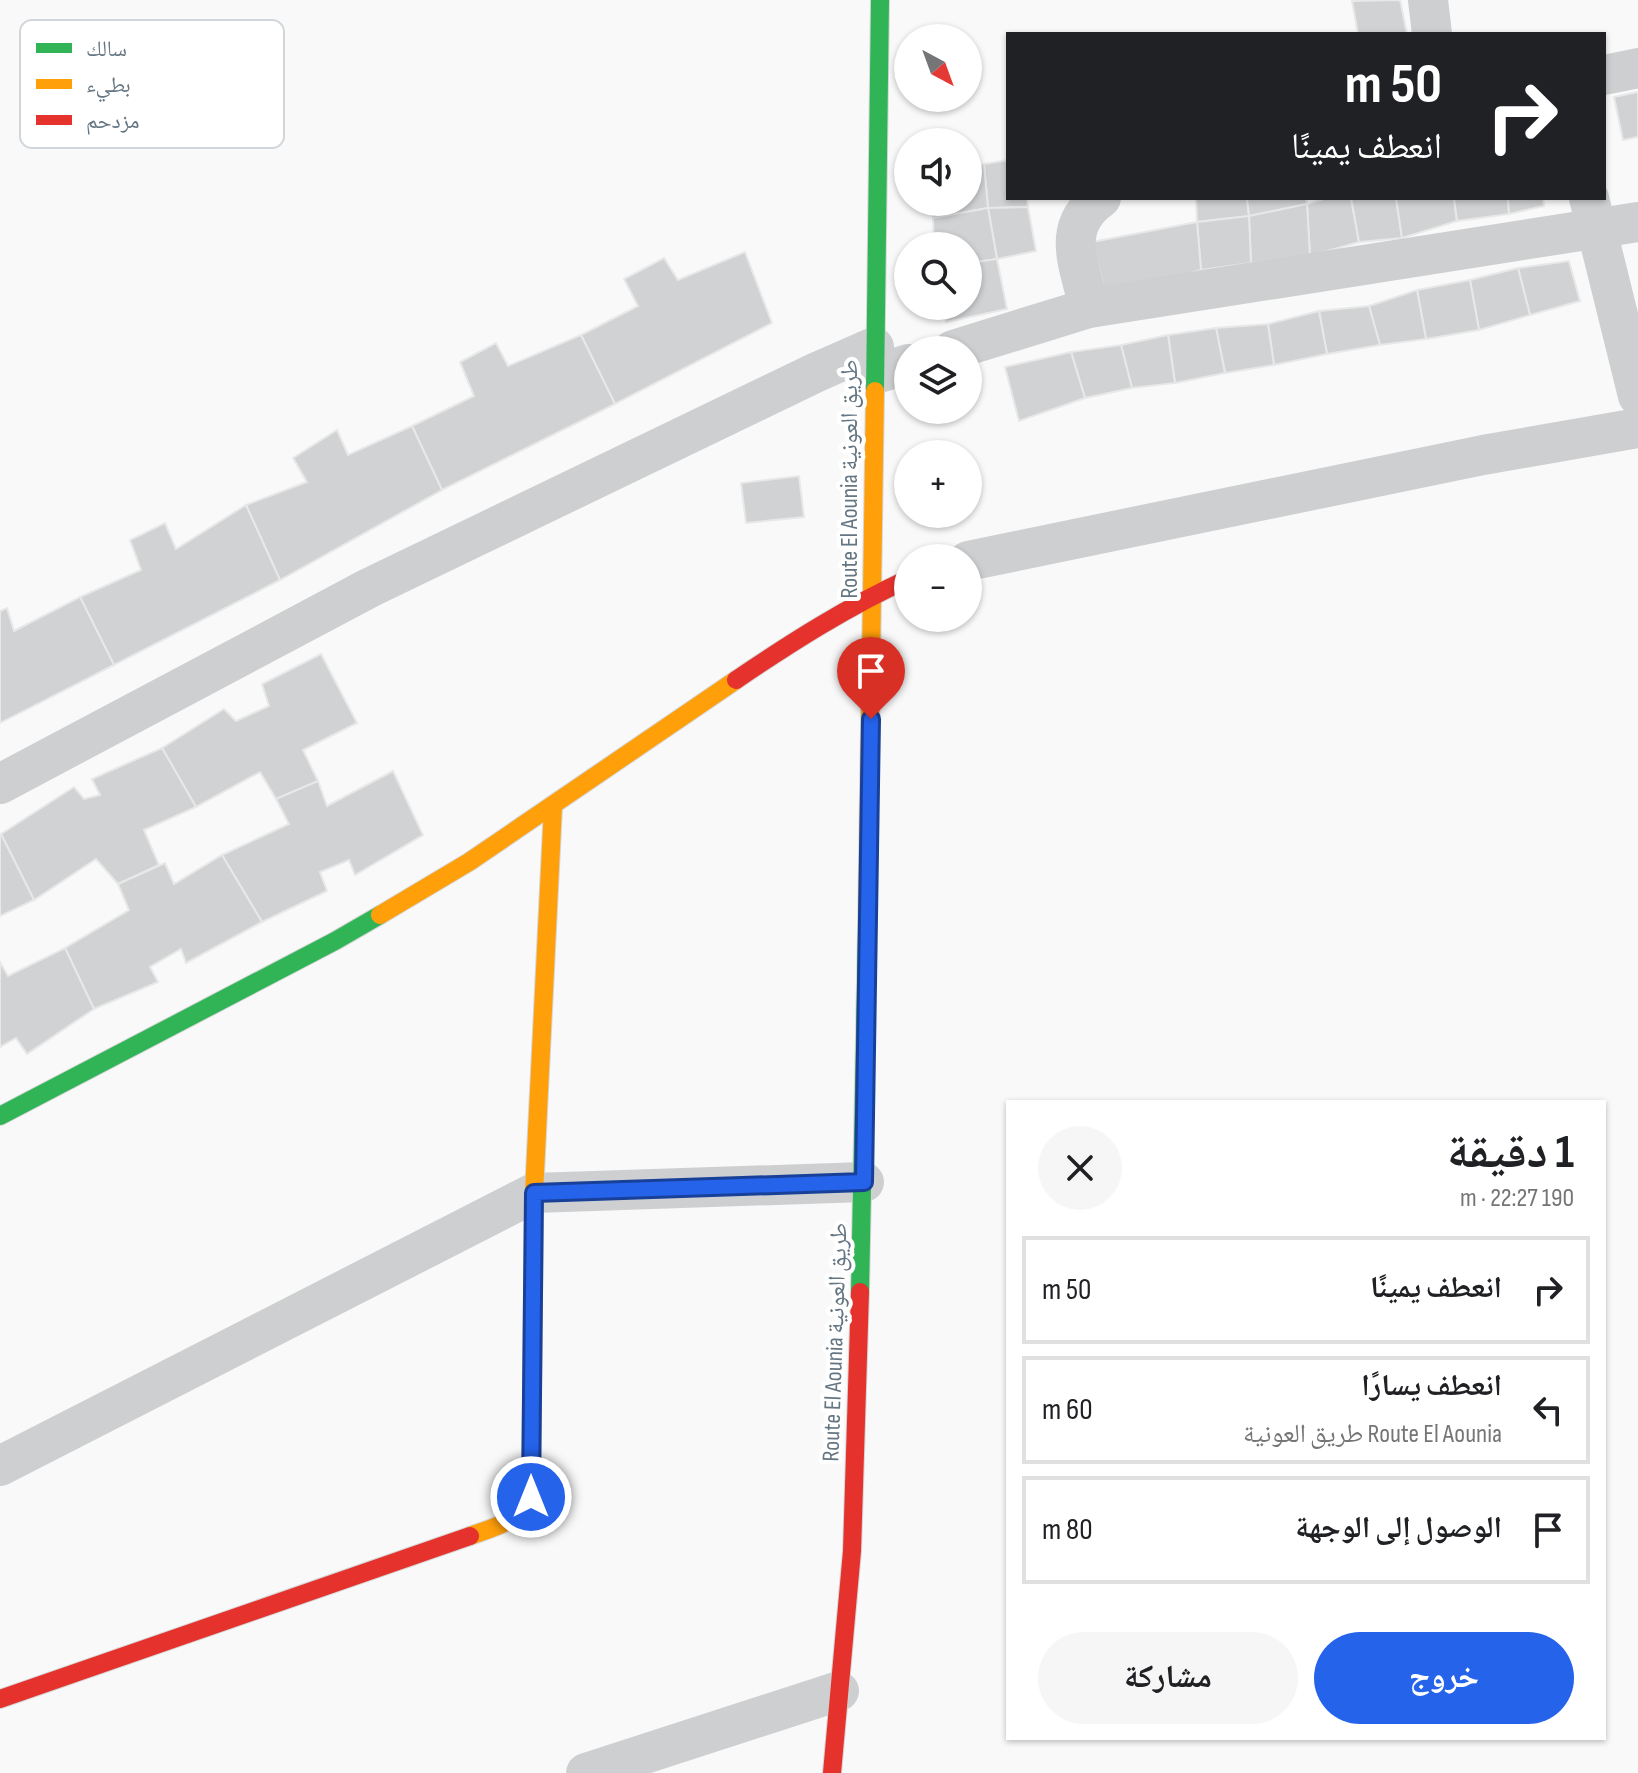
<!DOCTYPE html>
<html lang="ar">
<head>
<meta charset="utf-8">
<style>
	:root { --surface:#fff; --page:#f6f6f6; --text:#202124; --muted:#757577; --line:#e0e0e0; --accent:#2563eb }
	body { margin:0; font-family:"Sofia Sans Condensed","Noto Naskh Arabic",sans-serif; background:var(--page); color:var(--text); direction:rtl; height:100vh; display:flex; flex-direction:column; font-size:30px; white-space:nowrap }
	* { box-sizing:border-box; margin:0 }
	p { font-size:26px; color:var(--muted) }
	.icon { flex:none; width:44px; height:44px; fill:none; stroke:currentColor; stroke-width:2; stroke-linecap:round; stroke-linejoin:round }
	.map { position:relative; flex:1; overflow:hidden; direction:ltr }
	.details { position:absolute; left:1006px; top:1100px; width:600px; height:640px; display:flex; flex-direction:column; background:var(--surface); border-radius:0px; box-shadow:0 2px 6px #0004; direction:rtl }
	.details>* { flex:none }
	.top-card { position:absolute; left:1006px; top:32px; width:600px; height:168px; border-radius:0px; box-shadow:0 2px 6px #0004; direction:rtl; background:#202124; color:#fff; overflow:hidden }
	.needle { width:52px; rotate:139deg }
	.fabs { position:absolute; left:894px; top:24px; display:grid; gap:16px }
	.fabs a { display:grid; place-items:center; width:88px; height:88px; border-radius:50%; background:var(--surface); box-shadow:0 2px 6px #0004; font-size:40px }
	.pin { position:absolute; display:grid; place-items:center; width:68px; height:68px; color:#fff; margin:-82px -34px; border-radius:50% 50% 50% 0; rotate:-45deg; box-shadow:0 0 8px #0007 }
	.pin .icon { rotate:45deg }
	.me { position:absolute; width:88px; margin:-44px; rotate:0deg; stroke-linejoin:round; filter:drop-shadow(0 0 6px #0008) }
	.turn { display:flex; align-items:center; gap:28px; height:168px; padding:0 32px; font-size:36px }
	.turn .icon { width:104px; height:104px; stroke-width:2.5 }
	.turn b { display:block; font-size:56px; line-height:68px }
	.round { display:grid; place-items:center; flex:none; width:84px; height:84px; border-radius:42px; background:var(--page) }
	.headline { display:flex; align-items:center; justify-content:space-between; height:136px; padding:0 32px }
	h1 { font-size:48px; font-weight:700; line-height:60px }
	.button { display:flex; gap:16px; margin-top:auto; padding:16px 32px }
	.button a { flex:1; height:92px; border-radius:48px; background:var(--accent); color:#fff; font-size:32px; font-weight:700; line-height:92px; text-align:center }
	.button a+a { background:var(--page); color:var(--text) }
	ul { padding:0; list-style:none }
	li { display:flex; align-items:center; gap:24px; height:108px; margin:0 16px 12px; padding:0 16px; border:4px solid var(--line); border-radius:0px }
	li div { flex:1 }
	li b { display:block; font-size:30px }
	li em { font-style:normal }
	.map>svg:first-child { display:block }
	.building { fill:#d0d2d3; stroke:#e8e8e8; stroke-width:2 }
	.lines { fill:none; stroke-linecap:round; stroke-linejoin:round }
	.fast-casing { stroke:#d5d6d7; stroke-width:20 }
	.slow-casing { stroke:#d5d6d7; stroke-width:20 }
	.jam-casing { stroke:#d5d6d7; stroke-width:20 }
	.street { stroke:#cecfd0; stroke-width:40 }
	.fast { stroke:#30b455; stroke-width:18 }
	.slow { stroke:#ff9f0a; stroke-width:18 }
	.jam { stroke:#e5322d; stroke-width:18 }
	.route-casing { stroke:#184099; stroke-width:20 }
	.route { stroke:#2563eb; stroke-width:14 }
	.labels { text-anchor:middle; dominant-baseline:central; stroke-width:8; stroke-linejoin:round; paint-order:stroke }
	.street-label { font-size:24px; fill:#657683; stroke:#fff }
	.key { fill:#fff; stroke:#d1d6da; stroke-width:2 }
	.key-label { font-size:22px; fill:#657683 }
</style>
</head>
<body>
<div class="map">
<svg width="1638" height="1773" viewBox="0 0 1638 1773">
	<rect width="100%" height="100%" fill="#f9f9f9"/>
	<g class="building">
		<polygon points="1400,0 1407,34 1358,34 1352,1"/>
		<polygon points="1638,92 1638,137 1623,140 1614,97"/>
		<polygon points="1008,160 1008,198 1027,198 1028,207 988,208 984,164"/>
		<polygon points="984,164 988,208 933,218 934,202 968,202 968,166"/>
		<polygon points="1196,198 1247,198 1249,216 1197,222"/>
		<polygon points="1247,198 1306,198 1307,204 1249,216"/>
		<polygon points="1327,198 1351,198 1359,242 1310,256 1307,204"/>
		<polygon points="1351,198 1396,198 1402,238 1359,242"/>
		<polygon points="1396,198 1454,198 1457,221 1402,238"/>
		<polygon points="1454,198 1508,198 1509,214 1457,221"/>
		<polygon points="1508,198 1543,198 1544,206 1509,214"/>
		<polygon points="1307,204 1310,256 1251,263 1249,216"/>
		<polygon points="1028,207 1036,251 997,259 988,208"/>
		<polygon points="988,208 997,259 968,263 968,246 934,246 933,218"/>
		<polygon points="1249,216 1251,263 1201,270 1197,222"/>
		<polygon points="1197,222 1201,270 1106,296 1092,242"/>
		<polygon points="745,252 772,323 615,404 581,335 638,306 624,279 664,258 678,280"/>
		<polygon points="997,259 1007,309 946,322 942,306 968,306 968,263"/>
		<polygon points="1569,261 1580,301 1530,315 1518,268"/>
		<polygon points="1518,268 1530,315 1479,330 1470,280"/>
		<polygon points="1470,280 1479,330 1426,339 1417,290"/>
		<polygon points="1417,290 1426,339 1380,345 1369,306"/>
		<polygon points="1369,306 1380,345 1327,354 1319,311"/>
		<polygon points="1319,311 1327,354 1274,365 1268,324"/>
		<polygon points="1268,324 1274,365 1225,373 1216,328"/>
		<polygon points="1216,328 1225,373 1175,383 1168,335"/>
		<polygon points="581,335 615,404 442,490 412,426 474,396 460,362 496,343 508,366"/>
		<polygon points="1168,335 1175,383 1132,388 1121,345"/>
		<polygon points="1121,345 1132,388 1085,398 1071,352"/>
		<polygon points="1071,352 1085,398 1019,421 1005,367"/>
		<polygon points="412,426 442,490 280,580 246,505 307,482 293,458 337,430 348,455"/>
		<polygon points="799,476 804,517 746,523 741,483"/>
		<polygon points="246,505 280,580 114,665 80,597 141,570 130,540 165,523 176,549"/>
		<polygon points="80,597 114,665 0,723 0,611 7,608 14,631"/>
		<polygon points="321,654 357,723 303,750 318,781 276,799 260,772 196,807 162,748 224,709 236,721 269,706 262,684"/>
		<polygon points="162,748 196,807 144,830 159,865 118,884 96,859 34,900 1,834 74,787 84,799 100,795 92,779"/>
		<polygon points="393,771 423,835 355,875 349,860 320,872 327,891 262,922 222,855 289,824 276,799 318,781 327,806"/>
		<polygon points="1,834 34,900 0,916 0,835"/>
		<polygon points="222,855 262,922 186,963 181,949 150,967 158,982 94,1009 65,948 129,910 118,884 165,863 174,884"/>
		<polygon points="65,948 94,1009 27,1054 16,1038 0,1047 0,962 8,976"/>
	</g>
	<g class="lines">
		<g class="fast-casing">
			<g id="fast">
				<polyline points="875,391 880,0"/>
				<polyline points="0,1116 335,941 380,915"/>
				<polyline points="860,1292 867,931"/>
			</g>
		</g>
		<g class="slow-casing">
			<g id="slow">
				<polyline points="380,915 469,862 736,680"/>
				<polyline points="867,931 875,391"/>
				<path d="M470 1536C495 1527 518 1522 531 1497L534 1193 553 807"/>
			</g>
		</g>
		<g class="jam-casing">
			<g id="jam">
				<path d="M736 680C792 642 847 607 908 579"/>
				<polyline points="0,1699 470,1536"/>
				<polyline points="832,1773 852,1551 860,1292"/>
			</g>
		</g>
		<g class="street">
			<polyline points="1428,0 1432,34"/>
			<polyline points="1604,75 1638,68"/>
			<polyline points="1589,198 1638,396"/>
			<path d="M1089 308C1080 266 1059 227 1101 198"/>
			<polyline points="953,350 1089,308 1638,222"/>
			<polyline points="873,375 908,364"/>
			<polyline points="968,561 1483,455 1638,428"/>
			<polyline points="0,784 369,588 817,372 874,347"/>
			<polyline points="0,1466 534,1193 864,1182"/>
			<polyline points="586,1773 839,1691"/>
		</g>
		<use href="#fast" class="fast"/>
		<use href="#slow" class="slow"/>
		<use href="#jam" class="jam"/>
	</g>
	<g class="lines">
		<g class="route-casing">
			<polyline id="route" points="531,1497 534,1193 864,1182 871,719"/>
		</g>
		<use href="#route" class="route"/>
	</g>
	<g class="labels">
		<g class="street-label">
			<text transform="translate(849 479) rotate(-90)">Route El Aounia طريق العونية</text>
			<text transform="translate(835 1342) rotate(-88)">Route El Aounia طريق العونية</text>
		</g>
	</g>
	<rect x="20" y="20" width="264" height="128" rx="12" class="key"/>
	<rect x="36" y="43" width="36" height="10" fill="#30b455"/>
	<rect x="36" y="79" width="36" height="10" fill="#ff9f0a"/>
	<rect x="36" y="115" width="36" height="10" fill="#e5322d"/>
	<g class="key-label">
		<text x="86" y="56">سالك</text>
		<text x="86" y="92">بطيء</text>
		<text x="86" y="128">مزدحم</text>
	</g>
</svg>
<div class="fabs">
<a><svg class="needle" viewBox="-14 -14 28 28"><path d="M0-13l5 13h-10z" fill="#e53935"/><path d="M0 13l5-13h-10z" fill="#757577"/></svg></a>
<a><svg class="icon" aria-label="sound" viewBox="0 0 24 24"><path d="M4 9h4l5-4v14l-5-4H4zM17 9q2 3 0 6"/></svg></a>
<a><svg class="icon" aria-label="search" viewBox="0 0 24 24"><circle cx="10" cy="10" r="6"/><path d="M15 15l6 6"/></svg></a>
<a><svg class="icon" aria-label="layers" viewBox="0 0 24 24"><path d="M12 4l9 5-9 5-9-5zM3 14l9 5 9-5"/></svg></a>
<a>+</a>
<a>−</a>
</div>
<div class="pin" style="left:871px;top:719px;background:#d93025"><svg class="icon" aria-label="arrive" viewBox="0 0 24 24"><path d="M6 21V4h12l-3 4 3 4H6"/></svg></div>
<svg class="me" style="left:531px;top:1497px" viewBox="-20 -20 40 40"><circle r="17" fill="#2563eb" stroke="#fff" stroke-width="3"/><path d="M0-11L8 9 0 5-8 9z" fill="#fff"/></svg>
<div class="top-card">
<div class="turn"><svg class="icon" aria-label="right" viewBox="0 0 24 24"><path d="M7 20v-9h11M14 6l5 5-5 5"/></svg><div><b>50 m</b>انعطف يمينًا</div></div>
</div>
<section class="details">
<div class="headline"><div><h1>1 دقيقة</h1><p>190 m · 22:27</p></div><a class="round"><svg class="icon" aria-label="close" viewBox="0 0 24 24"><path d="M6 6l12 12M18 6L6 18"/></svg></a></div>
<ul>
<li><svg class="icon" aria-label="right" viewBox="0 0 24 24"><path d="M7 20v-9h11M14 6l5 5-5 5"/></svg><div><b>انعطف يمينًا</b></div><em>50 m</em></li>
<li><svg class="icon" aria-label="left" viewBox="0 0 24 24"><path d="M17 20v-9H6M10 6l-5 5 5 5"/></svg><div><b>انعطف يسارًا</b><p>Route El Aounia طريق العونية</p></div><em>60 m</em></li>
<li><svg class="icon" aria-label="arrive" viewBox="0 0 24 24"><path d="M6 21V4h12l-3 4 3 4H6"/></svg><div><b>الوصول إلى الوجهة</b></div><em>80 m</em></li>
</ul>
<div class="button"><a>خروج</a><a>مشاركة</a></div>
</section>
</div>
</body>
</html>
